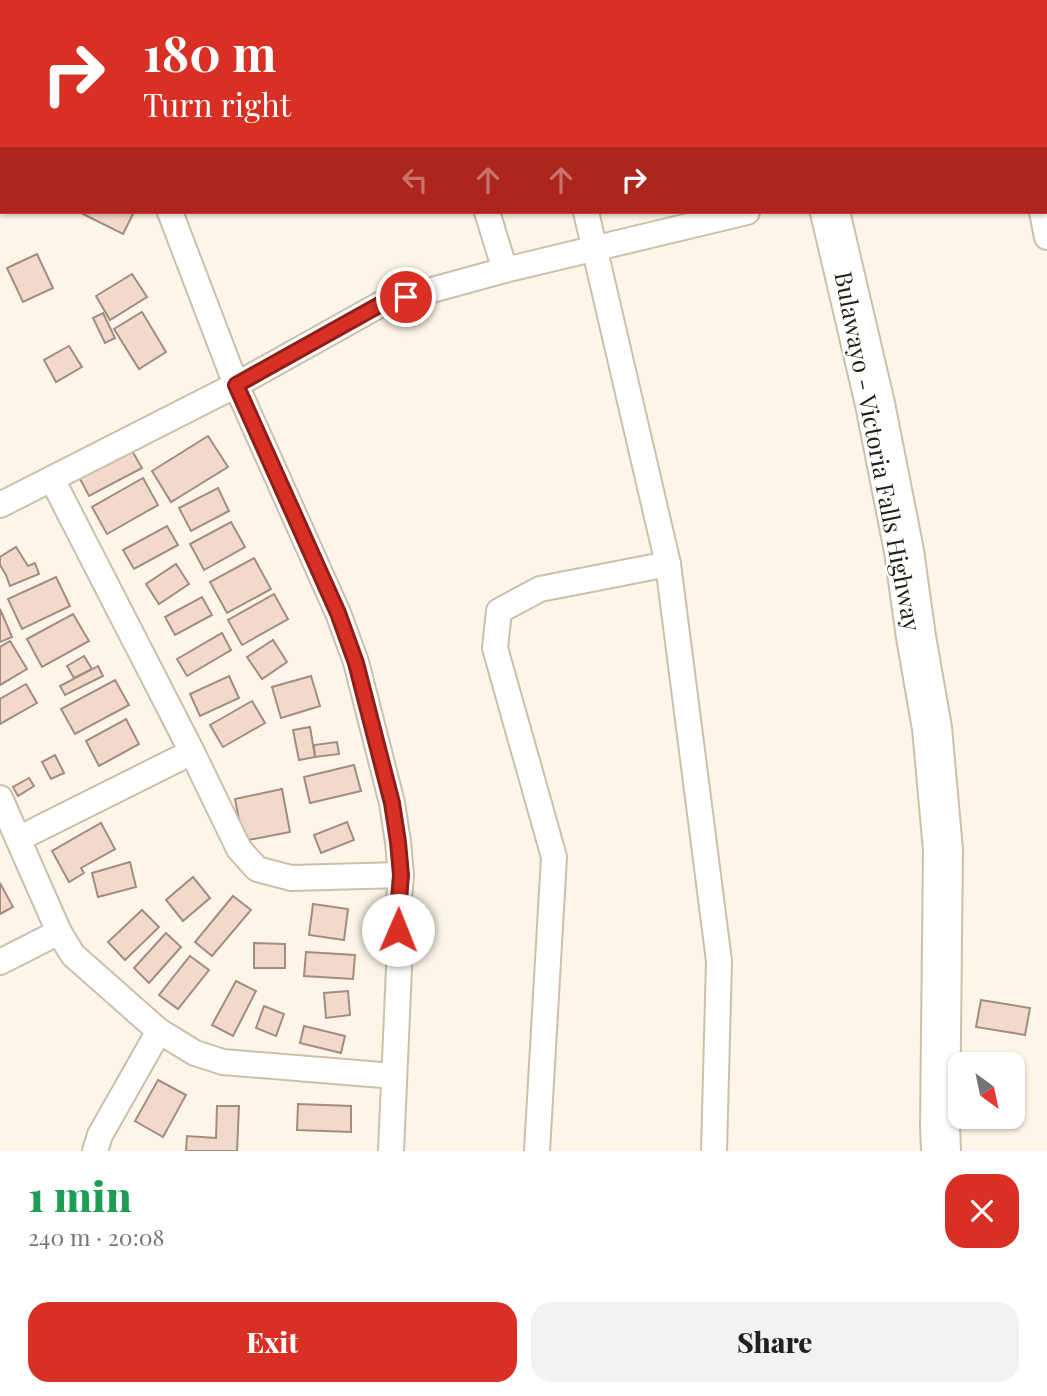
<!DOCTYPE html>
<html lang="en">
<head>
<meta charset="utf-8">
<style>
	:root { --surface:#fff; --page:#f2f2f2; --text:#202124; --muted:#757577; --accent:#d93025 }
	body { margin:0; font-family:"Playfair Display",serif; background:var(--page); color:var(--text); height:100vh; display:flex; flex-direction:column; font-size:26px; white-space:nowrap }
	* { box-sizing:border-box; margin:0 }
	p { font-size:23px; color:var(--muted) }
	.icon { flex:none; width:38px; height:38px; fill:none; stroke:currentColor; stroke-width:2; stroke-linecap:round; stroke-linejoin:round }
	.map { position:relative; height:1151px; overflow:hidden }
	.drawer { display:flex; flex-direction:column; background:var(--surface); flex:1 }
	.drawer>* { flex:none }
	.top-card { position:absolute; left:0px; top:0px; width:1048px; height:214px; box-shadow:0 2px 5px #0004; background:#d93025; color:#fff; overflow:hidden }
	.needle { width:46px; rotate:147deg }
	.controls { position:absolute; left:948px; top:1052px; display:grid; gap:14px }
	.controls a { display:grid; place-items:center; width:77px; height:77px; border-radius:14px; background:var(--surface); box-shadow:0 2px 5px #0004; font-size:35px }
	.pin { position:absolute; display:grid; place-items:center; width:60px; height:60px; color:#fff; margin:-30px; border:4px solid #fff; border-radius:50%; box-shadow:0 2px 7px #0007 }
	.me { position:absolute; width:77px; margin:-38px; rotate:1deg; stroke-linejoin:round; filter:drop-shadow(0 0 5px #0008) }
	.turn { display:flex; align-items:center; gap:24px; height:147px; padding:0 28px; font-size:32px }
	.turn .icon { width:91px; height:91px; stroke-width:2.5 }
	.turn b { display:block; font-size:49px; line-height:60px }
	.lanes { display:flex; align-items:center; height:66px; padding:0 28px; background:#0003; justify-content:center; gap:35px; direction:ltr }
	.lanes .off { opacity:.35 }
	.round { display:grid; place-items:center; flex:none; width:74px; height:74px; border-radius:21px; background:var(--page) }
	.head { display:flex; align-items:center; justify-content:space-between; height:119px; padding:0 28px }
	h1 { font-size:42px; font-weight:800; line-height:52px; color:#1e9e55 }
	.primary-button { display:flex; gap:14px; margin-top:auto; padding:14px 28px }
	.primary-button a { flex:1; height:80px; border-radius:21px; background:var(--accent); color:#fff; font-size:28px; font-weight:800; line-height:80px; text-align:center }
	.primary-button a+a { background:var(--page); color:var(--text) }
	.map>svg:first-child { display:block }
	.building { fill:#f1dacc; stroke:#a28d80; stroke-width:2 }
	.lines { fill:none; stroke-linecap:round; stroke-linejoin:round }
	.minor-casing { stroke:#ccc0ab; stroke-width:28 }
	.trunk-casing { stroke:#ccc0ab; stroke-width:42 }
	.minor { stroke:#fff; stroke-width:24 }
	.trunk { stroke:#fff; stroke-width:38 }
	.route-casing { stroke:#8d1f18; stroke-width:18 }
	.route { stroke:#d93025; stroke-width:12 }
	.labels { text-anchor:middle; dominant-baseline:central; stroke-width:5; stroke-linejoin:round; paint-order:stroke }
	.street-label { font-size:24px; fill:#252018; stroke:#fff }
</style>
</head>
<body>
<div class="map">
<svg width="1047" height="1151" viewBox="0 0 1047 1151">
	<rect width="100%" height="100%" fill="#fdf5e9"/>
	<g class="building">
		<polygon points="79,212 134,212 123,234"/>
		<polygon points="37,254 53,288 23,302 7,268"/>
		<polygon points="132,274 147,297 110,320 96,296"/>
		<polygon points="142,312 166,352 139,369 114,329"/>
		<polygon points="103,313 115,338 105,343 93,318"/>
		<polygon points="69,346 82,367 56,382 44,360"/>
		<polygon points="208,436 228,467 171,502 152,471"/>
		<polygon points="131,449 142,468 89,496 79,477"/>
		<polygon points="143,478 158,505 107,534 92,507"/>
		<polygon points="218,488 229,511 191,531 179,508"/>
		<polygon points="231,522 245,547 204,570 190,544"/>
		<polygon points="167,526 178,545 134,569 123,550"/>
		<polygon points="16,547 28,566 35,563 39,574 10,586 6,575 0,565 0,557"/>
		<polygon points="254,558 271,589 227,613 210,582"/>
		<polygon points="176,564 189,584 159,604 146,584"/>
		<polygon points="56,577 70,606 22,629 8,599"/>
		<polygon points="274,594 288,619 242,645 228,620"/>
		<polygon points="202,597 212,615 175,635 165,617"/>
		<polygon points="0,609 12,637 0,642"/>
		<polygon points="73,614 89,641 42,667 27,639"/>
		<polygon points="222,633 231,650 187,676 177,659"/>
		<polygon points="273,640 287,662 262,679 247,657"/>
		<polygon points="10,641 27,669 0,685 0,647"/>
		<polygon points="84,656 92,669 74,678 67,666"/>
		<polygon points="98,666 103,676 65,695 60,686"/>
		<polygon points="229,676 239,698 200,716 190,694"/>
		<polygon points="311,676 320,706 281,718 272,687"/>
		<polygon points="115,680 129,705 75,734 61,709"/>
		<polygon points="26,684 37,703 0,724 0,699"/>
		<polygon points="252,701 265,723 223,747 210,725"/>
		<polygon points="126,719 139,744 99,766 86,741"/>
		<polygon points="310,727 315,757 299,760 293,730"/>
		<polygon points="337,742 339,754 315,757 314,745"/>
		<polygon points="55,755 64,773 51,779 42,762"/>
		<polygon points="354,765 361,791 310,803 304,777"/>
		<polygon points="29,778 34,786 18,796 13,787"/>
		<polygon points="282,789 290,832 243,841 235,799"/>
		<polygon points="347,822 354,840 321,853 314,835"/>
		<polygon points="101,823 115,849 81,868 84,873 69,882 52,851"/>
		<polygon points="130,862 136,887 98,897 92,873"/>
		<polygon points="193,877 210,898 183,921 166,900"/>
		<polygon points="0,883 13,907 0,914"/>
		<polygon points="233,896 251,910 212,956 195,942"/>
		<polygon points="313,904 348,909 344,940 309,935"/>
		<polygon points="142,910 159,927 125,960 108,942"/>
		<polygon points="166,933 181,947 149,983 134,968"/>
		<polygon points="254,943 285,944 285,968 254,968"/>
		<polygon points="306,952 355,955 353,979 304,976"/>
		<polygon points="190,956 209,970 178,1009 159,995"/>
		<polygon points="236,981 256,991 233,1036 212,1025"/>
		<polygon points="348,991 350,1015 326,1018 324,993"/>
		<polygon points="981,1000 1030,1008 1025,1035 976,1027"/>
		<polygon points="264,1006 284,1014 276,1036 256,1028"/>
		<polygon points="304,1026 345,1036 341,1053 300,1043"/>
		<polygon points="158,1080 186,1095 163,1137 135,1121"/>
		<polygon points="298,1104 351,1106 351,1132 297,1130"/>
		<polygon points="217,1106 239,1106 237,1151 186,1151 187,1136 216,1138"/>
	</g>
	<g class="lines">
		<g class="minor-casing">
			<g id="minor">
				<polyline points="135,0 135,2"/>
				<polyline points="538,0 538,2"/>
				<polyline points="996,0 996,2"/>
				<polyline points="0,197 2,196"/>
				<polyline points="170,212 236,385 338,613 356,662 392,803 398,842 401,875 398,912 399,968 391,1151"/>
				<polyline points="487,212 505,270"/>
				<polyline points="586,212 668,564 719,961 714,1151"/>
				<polyline points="1042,212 1047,237"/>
				<polyline points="52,479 192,752 239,849 257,869 291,878 401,875"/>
				<polyline points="0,505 236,385 381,304 505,270 747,212"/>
				<polyline points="0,798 59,932 73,955 159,1031 195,1053 223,1062 394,1076"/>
				<polyline points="18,839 192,752"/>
				<polyline points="0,962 59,932"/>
				<polyline points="95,1151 100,1135 159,1031"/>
				<polyline points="537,1151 554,857 495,648 499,611 540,589 668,564"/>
			</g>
		</g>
		<g class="trunk-casing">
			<g id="trunk">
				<polyline points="781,0 781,2"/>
				<polyline points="830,212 875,404 904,551 916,637 932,728 943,850 940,1126 941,1151"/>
			</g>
		</g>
		<use href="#minor" class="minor"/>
		<use href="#trunk" class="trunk"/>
	</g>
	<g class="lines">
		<g class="route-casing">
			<polyline id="route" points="398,930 398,912 401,875 398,842 392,803 356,663 338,613 236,385 381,304 406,297"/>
		</g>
		<use href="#route" class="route"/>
	</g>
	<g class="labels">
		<g class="street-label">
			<text transform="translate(879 451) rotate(79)">Bulawayo - Victoria Falls Highway</text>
		</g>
	</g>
</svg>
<div class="controls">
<a><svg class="needle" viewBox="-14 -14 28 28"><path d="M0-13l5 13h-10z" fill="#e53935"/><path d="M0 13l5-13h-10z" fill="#757577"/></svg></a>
</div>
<div class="pin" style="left:406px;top:297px;background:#d93025"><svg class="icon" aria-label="arrive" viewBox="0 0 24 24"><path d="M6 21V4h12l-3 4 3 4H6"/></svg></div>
<svg class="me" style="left:398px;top:930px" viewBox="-20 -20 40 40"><circle r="19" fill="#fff"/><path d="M0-13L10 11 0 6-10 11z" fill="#d93025"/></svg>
<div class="top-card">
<div class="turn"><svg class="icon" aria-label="right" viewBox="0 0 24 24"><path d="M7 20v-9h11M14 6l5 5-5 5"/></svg><div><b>180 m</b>Turn right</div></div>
<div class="lanes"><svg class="icon off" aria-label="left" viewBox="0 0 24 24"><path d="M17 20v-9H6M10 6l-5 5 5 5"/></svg><svg class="icon off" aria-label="ahead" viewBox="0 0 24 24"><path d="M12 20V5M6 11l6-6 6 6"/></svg><svg class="icon off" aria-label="ahead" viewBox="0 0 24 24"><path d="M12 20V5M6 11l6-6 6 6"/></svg><svg class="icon" aria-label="right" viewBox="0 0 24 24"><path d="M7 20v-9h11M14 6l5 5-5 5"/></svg></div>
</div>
</div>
<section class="drawer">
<div class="head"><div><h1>1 min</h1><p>240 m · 20:08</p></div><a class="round" style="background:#d93025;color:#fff"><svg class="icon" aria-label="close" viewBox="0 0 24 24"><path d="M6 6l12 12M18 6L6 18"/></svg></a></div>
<div class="primary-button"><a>Exit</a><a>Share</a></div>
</section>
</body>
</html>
